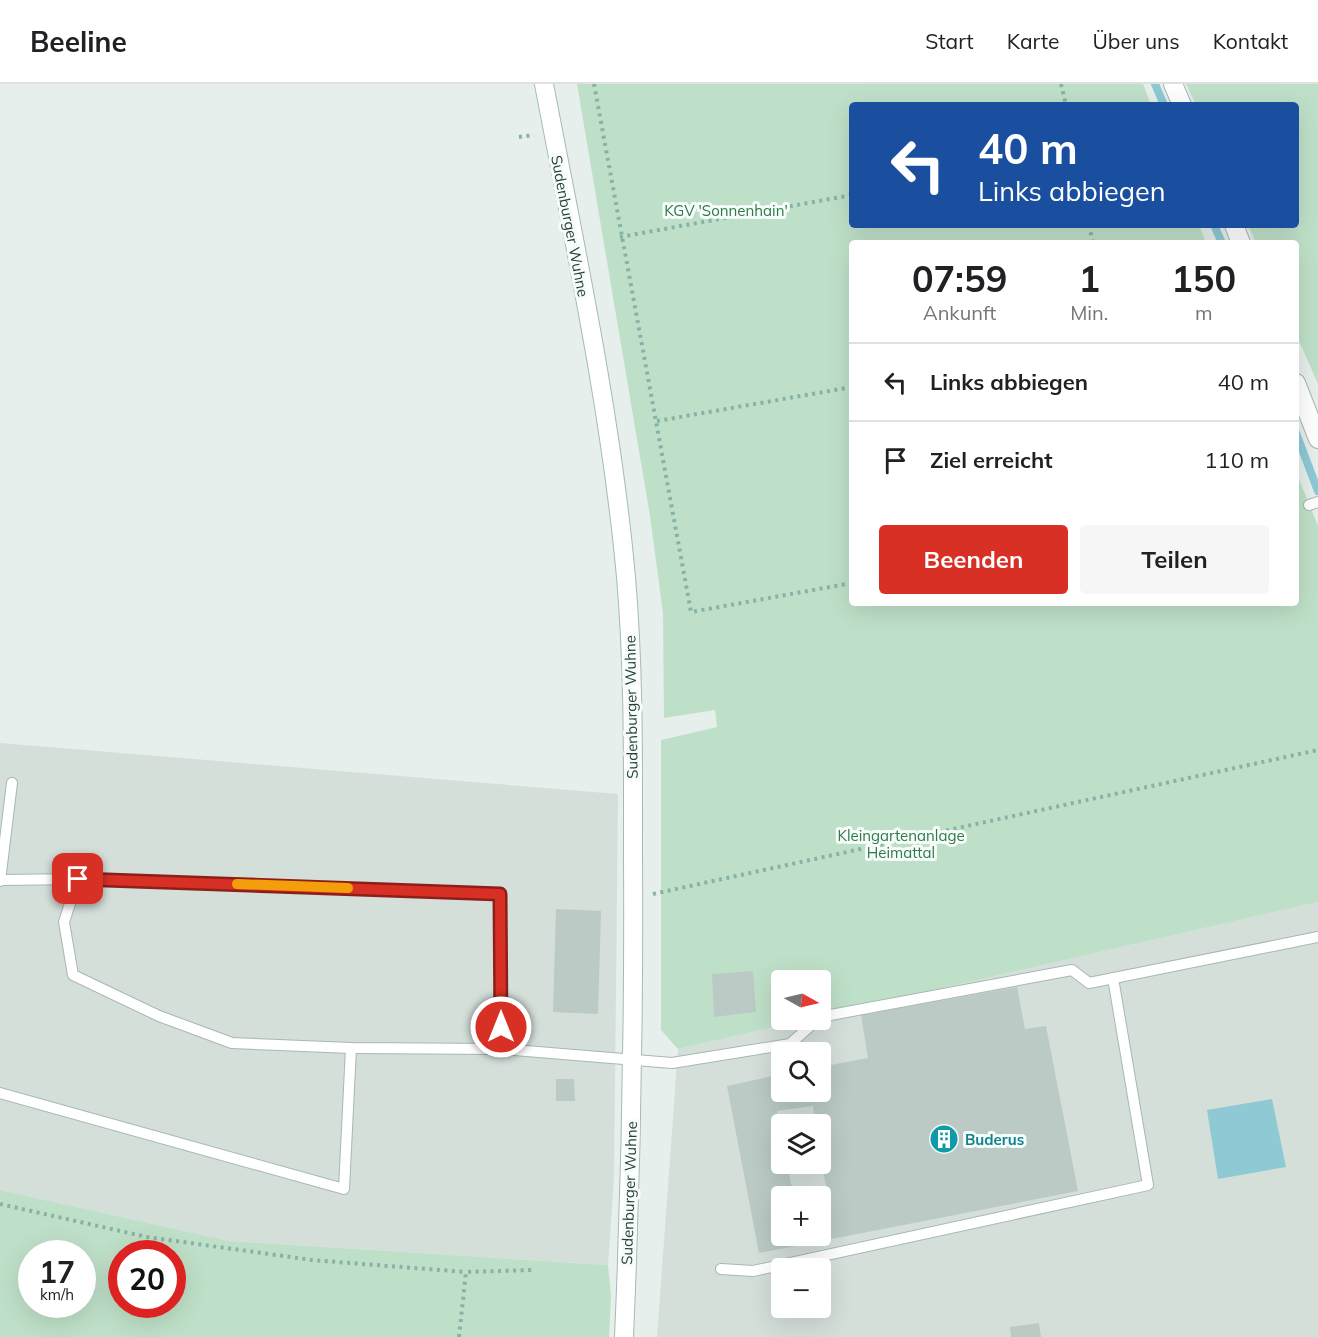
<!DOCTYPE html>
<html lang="de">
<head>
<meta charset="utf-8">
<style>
	:root { --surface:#fff; --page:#f6f6f6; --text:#202124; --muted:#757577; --line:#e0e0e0; --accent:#d93025 }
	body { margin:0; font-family:Mulish,sans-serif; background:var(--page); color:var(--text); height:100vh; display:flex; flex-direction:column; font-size:22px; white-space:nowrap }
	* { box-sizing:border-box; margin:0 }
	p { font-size:20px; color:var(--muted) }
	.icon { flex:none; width:33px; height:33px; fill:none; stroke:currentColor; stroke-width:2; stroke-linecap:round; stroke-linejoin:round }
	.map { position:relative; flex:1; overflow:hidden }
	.sheet { position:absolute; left:849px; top:156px; width:450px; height:366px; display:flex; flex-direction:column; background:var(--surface); border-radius:6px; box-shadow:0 6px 24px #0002 }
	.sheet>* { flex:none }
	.banner { position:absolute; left:849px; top:18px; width:450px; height:126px; border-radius:6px; box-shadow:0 6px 24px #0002; background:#1a4fa0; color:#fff; overflow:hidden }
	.needle { width:39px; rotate:98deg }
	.fabs { position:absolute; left:771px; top:886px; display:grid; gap:12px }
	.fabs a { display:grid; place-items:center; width:60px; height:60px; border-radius:6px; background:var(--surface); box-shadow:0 6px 24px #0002; font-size:30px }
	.speed { position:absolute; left:18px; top:1156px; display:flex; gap:12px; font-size:30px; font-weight:700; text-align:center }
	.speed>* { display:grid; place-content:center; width:78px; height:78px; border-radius:50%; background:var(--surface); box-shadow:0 6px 24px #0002; line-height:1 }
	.speed small { font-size:15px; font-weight:400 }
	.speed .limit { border:9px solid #d22; background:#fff; color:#111 }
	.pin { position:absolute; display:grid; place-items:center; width:51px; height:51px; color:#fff; margin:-26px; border-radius:12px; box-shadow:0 3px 9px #0006 }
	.me { position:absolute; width:66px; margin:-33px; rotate:0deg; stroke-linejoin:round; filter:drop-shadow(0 0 4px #0008) }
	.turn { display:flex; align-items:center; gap:21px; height:126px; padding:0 30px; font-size:27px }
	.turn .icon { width:78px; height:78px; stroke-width:2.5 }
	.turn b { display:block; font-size:42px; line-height:51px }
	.eta { display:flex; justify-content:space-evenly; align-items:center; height:102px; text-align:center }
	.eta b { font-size:36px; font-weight:700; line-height:42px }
	.button { display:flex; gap:12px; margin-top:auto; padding:12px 30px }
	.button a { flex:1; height:69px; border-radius:6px; background:var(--accent); color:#fff; font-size:24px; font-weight:700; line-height:69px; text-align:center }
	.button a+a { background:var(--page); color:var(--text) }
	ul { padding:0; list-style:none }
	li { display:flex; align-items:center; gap:18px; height:78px; padding:0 30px; border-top:2px solid var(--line) }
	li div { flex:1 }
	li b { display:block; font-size:22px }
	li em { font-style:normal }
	header { display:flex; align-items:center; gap:36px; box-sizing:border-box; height:84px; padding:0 30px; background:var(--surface); border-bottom:2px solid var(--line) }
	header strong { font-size:28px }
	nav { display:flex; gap:33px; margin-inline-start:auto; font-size:21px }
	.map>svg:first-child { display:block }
	.built { fill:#d4dfda; fill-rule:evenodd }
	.green { fill:#bfe0c8; fill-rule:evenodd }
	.water { fill:#8ec9d4 }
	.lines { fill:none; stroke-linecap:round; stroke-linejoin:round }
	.stream { stroke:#8ec9d4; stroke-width:8 }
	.building { fill:#bbcac4; fill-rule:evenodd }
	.service-casing { stroke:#a8b8b2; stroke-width:12 }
	.minor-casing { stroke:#a8b8b2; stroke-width:20 }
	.secondary-casing { stroke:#a4bbb3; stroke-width:20 }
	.path { stroke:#86b3a5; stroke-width:4; stroke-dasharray:3 4.5; stroke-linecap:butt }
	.service { stroke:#fff; stroke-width:10 }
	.minor { stroke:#fff; stroke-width:18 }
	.secondary { stroke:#fff; stroke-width:18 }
	.route-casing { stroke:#8d1f18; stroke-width:15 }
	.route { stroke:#d93025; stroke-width:10 }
	.slow { stroke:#f59e0b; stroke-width:10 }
	.labels { text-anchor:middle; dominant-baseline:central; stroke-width:6; stroke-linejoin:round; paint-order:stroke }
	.park-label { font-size:15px; fill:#2d7a4b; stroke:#f7fbf9 }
	.street-label { font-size:15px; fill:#24423a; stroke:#f7fbf9 }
	.culture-label { font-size:15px; font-weight:bold; fill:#0d838f; stroke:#f7fbf9; text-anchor:start }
</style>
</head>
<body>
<header>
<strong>Beeline</strong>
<nav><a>Start</a><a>Karte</a><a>Über uns</a><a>Kontakt</a></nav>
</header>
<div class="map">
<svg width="1318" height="1253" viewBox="0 0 1318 1253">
	<rect width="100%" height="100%" fill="#e6efeb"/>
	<g class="built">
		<polygon points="0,659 618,710 614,1093 608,1181 229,1157 0,1106"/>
		<path d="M1318 818V1253H657L678 965 804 936H820L821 932ZM782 969H820V1008H782ZM782 1041H820V1080H782ZM782 1113H820V1152H782ZM782 1185H820V1224H782Z"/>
	</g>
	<g class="green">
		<polygon points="577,0 1143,0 1151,21 852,21 852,141 1199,141 1206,159 852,159 852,519 1296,519 1296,388 1318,442 1318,818 821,932 820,897 782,897 782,936 804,936 678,965 661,946 661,656 717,643 715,626 664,634 663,529 650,432"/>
		<polygon points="1186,0 1318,0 1318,300 1296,250 1296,159 1256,159 1248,141 1296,141 1296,21 1196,21"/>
		<path d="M0 1106 229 1157 608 1181 611 1211 609 1253H0ZM32 1170H82V1221H32ZM122 1170H172V1221H122Z"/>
	</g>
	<polygon class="water" points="1272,1015 1286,1083 1218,1095 1207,1026"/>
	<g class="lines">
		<g class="stream">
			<polyline points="1155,0 1164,21"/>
			<polyline points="1214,141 1222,159"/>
			<polyline points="1296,349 1318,407"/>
		</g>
	</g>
	<g class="building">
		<polygon points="556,825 601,827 598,930 553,928"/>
		<polygon points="753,887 756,928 714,933 712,890"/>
		<path d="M1017 903 1025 945 1046 942 1078 1107 759 1169 727 1002 782 990V1008H820V983L868 974 861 931ZM813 1022 816 1041H820V1070L828 1113 820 1114V1152H782V1113H794L787 1080H782V1052L777 1027Z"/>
		<polygon points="556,995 574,995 575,1017 556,1017"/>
		<polygon points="1039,1239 1041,1253 1011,1253 1010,1243"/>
	</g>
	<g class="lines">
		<g class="service-casing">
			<g id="service">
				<polyline points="1309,421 1318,418"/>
				<polyline points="78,795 64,838 73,891 159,932 232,959 351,964 501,965 672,979 790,960 817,936"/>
				<polyline points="0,796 78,795 500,810 501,965"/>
				<polyline points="0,797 12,699"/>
				<polyline points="820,933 1072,886 1089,899 1318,853"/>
				<polyline points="0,1009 344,1105 351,964"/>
				<polyline points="721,1185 753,1187 1148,1101 1113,894"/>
			</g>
		</g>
		<g class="minor-casing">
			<g id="minor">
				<polyline points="1173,0 1182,21"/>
				<polyline points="1234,141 1241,159"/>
				<polyline points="1296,299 1318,355"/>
			</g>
		</g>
		<g class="secondary-casing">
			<path id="secondary" d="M544 0C575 163 611 328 626 493 634 586 633 679 633 772 634 932 631 1093 624 1253"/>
		</g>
		<g class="path">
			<polyline points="594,0 691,528 852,499"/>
			<polyline points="1061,0 1066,21"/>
			<polyline points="519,53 534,51"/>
			<polyline points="1089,141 1093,159"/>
			<polyline points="620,153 852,111"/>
			<polyline points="657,337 852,303"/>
			<polyline points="653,810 1318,666"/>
			<polyline points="0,1120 147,1153 312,1176 466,1188"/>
			<polyline points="459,1253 466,1188 533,1186"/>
		</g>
		<use href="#service" class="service"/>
		<use href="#minor" class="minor"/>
		<use href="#secondary" class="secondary"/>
	</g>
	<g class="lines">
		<g class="route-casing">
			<polyline id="route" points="78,795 500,810 501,943"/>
		</g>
		<use href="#route" class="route"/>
		<polyline class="slow" points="237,800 348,804"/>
	</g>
	<defs>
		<g id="building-disc" transform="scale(1.5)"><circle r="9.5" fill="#0f9aa8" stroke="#f7fbf9"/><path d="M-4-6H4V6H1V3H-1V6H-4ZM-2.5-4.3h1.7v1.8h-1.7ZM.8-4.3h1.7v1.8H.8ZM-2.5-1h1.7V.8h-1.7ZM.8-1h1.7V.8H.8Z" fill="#fff"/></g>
	</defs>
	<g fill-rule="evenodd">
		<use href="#building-disc" x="944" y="1055"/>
	</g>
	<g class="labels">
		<g class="park-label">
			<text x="726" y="126">KGV 'Sonnenhain'</text>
			<text x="901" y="751">Kleingartenanlage<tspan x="901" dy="17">Heimattal</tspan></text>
		</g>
		<g class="street-label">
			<text transform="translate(570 142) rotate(79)">Sudenburger Wuhne</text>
			<text transform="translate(631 623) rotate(-91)">Sudenburger Wuhne</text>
			<text transform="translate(629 1109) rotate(-88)">Sudenburger Wuhne</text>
		</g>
		<g class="culture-label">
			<text x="965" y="1055">Buderus</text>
		</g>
	</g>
</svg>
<div class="fabs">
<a><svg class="needle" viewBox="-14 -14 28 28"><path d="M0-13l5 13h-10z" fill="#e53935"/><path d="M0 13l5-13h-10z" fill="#757577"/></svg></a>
<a><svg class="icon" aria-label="search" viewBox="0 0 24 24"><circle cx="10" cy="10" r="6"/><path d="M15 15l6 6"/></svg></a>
<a><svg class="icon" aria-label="layers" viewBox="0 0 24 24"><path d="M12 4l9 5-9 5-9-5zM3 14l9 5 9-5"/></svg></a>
<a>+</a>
<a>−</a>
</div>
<div class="speed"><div>17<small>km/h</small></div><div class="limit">20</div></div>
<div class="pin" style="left:78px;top:795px;background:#d93025"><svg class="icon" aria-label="arrive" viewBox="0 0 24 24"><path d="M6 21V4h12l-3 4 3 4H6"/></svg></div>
<svg class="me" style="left:501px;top:943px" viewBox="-20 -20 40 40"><circle r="17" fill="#d93025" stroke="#fff" stroke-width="3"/><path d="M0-11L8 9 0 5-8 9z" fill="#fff"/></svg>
<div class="banner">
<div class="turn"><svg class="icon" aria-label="left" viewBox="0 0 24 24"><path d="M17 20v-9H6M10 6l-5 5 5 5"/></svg><div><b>40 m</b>Links abbiegen</div></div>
</div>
<section class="sheet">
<div class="eta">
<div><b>07:59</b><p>Ankunft</p></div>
<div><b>1</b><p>Min.</p></div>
<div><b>150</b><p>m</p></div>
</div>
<ul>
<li><svg class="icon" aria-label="left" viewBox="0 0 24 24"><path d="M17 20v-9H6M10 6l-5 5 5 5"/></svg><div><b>Links abbiegen</b></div><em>40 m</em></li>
<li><svg class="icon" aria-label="arrive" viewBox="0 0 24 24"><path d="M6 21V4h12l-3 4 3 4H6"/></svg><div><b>Ziel erreicht</b></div><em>110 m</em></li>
</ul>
<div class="button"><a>Beenden</a><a>Teilen</a></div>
</section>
</div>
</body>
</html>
